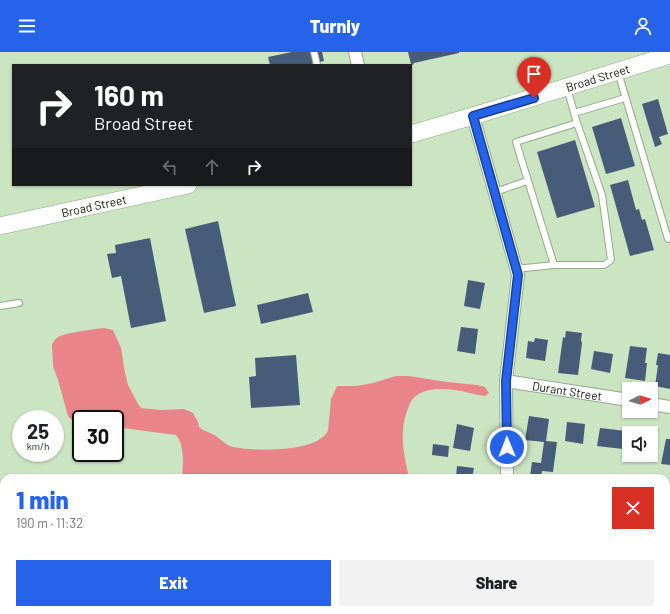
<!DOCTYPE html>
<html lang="en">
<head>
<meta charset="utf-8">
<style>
	:root { --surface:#fff; --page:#f2f2f2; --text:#202124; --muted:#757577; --accent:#2563eb }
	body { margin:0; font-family:Barlow,sans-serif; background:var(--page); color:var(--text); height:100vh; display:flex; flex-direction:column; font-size:15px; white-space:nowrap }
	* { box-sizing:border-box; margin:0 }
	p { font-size:13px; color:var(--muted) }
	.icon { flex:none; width:22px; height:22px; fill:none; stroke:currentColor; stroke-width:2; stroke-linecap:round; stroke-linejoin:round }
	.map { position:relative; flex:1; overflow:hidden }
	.panel { position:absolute; left:0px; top:422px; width:670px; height:140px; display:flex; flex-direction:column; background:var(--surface); border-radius:12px 12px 0 0; box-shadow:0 1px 3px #0004 }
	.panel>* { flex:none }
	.banner { position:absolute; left:12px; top:12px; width:400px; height:122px; border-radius:0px; box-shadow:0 1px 3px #0004; background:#202124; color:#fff; overflow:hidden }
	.needle { width:26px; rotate:85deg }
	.buttons { position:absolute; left:622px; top:330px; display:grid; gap:8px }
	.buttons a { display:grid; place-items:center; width:36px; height:36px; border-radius:0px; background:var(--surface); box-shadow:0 1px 3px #0004; font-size:20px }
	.speed { position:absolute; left:12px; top:358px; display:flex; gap:8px; font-size:20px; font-weight:700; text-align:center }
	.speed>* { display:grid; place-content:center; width:52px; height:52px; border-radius:50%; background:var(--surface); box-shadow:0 1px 3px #0004; line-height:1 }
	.speed small { font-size:10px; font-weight:400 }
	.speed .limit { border:2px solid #111; border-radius:6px; background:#fff; color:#111 }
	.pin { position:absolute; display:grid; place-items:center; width:34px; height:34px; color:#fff; margin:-41px -17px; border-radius:50% 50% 50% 0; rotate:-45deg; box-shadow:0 0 4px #0007 }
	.pin .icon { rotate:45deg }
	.me { position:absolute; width:44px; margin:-22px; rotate:359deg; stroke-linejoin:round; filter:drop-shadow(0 0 3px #0008) }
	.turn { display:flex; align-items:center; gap:14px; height:84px; padding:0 16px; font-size:18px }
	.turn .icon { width:52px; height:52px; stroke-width:2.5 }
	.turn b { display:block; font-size:28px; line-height:34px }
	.lanes { display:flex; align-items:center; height:38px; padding:0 16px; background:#0003; justify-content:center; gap:20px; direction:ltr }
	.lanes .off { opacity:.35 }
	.round { display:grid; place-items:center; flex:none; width:42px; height:42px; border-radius:0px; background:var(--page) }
	.headline { display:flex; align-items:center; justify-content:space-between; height:68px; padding:0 16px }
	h1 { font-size:24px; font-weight:800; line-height:30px; color:var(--accent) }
	.button { display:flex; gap:8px; margin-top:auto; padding:8px 16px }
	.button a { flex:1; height:46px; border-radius:0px; background:var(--accent); color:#fff; font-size:16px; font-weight:800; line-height:46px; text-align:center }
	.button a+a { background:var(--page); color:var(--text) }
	header { display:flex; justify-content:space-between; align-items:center; height:52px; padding:0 16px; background:var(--accent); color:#fff; font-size:18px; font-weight:800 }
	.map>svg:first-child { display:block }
	.forest { fill:#e98489 }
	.building { fill:#475c79 }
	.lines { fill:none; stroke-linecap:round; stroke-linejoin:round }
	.service-casing { stroke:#93ac8b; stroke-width:8 }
	.minor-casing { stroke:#93ac8b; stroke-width:14 }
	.secondary-casing { stroke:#93ac8b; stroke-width:18 }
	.service { stroke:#fff; stroke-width:6 }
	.minor { stroke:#fff; stroke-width:12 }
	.secondary { stroke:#fff; stroke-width:17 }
	.route-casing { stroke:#184099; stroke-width:10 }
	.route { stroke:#2563eb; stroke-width:7 }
	.labels { text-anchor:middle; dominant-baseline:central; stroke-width:4; stroke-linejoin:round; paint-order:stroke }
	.street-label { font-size:12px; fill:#10190d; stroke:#d8f2cf }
</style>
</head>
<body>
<header><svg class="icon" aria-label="menu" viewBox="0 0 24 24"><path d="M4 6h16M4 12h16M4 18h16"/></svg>Turnly<svg class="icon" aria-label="person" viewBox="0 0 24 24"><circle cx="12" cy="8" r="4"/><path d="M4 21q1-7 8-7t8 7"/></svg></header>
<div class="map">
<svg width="670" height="562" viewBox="0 0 670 562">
	<rect width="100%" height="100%" fill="#cbe5c2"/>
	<g class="forest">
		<path d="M104 276 113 278 121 296 125 321 128 333 138 352 141 356 160 358 184 357 193 361 198 370 199 375C203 379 207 379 212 382 220 385 224 393 233 395 254 399 316 401 328 379L331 347 337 334H356L373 331 396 324H409L447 330 477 333 485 335 489 341 485 344C475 343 465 339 455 338 443 336 425 336 416 344 411 347 409 354 407 359 399 382 404 403 409 426H182C183 412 185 394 176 383L115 375V367H81V372L75 371 68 364 58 328 53 314 52 293C53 290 55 287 58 285 65 281 95 277 104 276Z"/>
		<polygon points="0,558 42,561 61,558 482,558 482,562 0,562"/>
	</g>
	<g class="building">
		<polygon points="292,0 322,0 324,9 307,13 270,13 268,5"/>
		<polygon points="408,0 459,0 459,1 414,11 413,13 411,12"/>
		<polygon points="658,47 668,82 659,85 662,92 655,95 642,52"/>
		<polygon points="621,66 635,114 606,122 592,75"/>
		<polygon points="575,88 595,155 557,166 537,100"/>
		<polygon points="628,128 636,158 639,157 642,168 645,167 654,198 630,204 610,133"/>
		<polygon points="218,169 236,254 204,261 185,177"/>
		<polygon points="150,186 166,269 131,276 121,224 112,226 107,202 116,201 115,193"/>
		<polygon points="468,228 485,231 480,257 464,254"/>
		<polygon points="308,241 313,260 261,272 257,253"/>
		<polygon points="461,275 478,277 475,302 457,299"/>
		<polygon points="566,279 582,281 581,288 582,291 578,323 558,321 563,285 565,286"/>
		<polygon points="535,286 548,288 545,309 526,306 528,289 534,290"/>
		<polygon points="630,294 647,296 645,311 647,311 645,329 625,326"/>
		<polygon points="594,299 613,302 610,321 591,317"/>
		<polygon points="658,301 670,303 670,337 655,334 658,313 656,313"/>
		<polygon points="296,303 300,353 251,356 249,325 256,324 255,306"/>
		<polygon points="529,364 549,367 546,389 557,390 553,420 542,419 541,426 530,424 532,410 541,411 544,390 525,388"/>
		<polygon points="567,370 585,372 583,392 565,389"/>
		<polygon points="457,372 474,376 470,399 453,396"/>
		<polygon points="634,375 654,378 652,391 651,381 632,381"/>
		<polygon points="600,376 626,379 623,397 597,394"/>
		<polygon points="666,387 670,387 670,413 661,412"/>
		<polygon points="433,392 449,394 448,405 432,403"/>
		<polygon points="457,414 474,416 472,426 456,426"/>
		<polygon points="666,482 670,483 670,508 666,507"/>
		<polygon points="497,558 520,558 520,561 497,560"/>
		<polygon points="531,558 551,558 550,562 531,562"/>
		<rect x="562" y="558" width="21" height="4"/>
		<polygon points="597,558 617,558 616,562 597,562"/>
		<polygon points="629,559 647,561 647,562 629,562"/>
	</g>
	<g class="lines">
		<g class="service-casing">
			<g id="service">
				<polyline points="314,0 317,13"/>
				<polyline points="618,20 668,187"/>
				<polyline points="574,61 625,46"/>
				<polyline points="495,140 527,129"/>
				<polyline points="554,213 604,213 611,208 602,143 577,71 567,36"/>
				<polyline points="516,217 554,213 516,90 577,71"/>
				<polyline points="0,254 19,251"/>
			</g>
		</g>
		<g class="minor-casing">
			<g id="minor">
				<polyline points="355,0 358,13"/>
				<polyline points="473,64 518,223 506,329 507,426"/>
				<path id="s1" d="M506 329 629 348"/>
				<polyline points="651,352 670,355"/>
				<polyline points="666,531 670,531"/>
			</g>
		</g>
		<g class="secondary-casing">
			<g id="secondary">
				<path id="s2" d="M411 82 473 64 670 3"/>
				<path id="s3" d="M0 174 188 133"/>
			</g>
		</g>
		<use href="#service" class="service"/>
		<use href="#minor" class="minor"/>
		<use href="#secondary" class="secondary"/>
	</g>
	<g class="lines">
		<g class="route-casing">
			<polyline id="route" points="507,395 506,329 518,223 473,64 534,46"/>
		</g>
		<use href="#route" class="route"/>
	</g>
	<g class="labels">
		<g class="street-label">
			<text stroke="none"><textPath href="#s2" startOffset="195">Broad Street</textPath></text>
			<text stroke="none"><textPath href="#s3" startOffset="96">Broad Street</textPath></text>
			<text stroke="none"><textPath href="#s1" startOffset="62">Durant Street</textPath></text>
		</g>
	</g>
</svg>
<div class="buttons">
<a><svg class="needle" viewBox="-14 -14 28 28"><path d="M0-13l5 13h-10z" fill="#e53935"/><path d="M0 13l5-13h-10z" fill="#757577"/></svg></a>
<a><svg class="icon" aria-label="sound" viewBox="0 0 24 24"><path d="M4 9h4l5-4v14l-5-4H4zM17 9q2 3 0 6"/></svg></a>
</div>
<div class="speed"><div>25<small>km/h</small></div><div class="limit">30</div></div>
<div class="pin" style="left:534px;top:46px;background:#d93025"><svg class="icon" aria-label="arrive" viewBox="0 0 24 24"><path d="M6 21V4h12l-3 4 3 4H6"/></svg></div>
<svg class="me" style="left:507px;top:395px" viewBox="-20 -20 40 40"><circle r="17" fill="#2563eb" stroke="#fff" stroke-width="3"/><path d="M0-11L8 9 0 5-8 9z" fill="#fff"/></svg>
<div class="banner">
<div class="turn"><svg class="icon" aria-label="right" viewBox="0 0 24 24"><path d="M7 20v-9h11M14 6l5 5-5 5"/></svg><div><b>160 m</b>Broad Street</div></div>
<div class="lanes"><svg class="icon off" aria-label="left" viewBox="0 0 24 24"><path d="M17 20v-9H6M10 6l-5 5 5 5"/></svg><svg class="icon off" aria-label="ahead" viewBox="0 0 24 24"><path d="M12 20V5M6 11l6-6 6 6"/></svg><svg class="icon" aria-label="right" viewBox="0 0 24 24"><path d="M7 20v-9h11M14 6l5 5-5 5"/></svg></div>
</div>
<section class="panel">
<div class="headline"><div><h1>1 min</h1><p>190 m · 11:32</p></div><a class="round" style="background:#d93025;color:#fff"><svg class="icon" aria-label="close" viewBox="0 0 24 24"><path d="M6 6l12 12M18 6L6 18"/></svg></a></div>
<div class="button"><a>Exit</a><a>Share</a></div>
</section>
</div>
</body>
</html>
